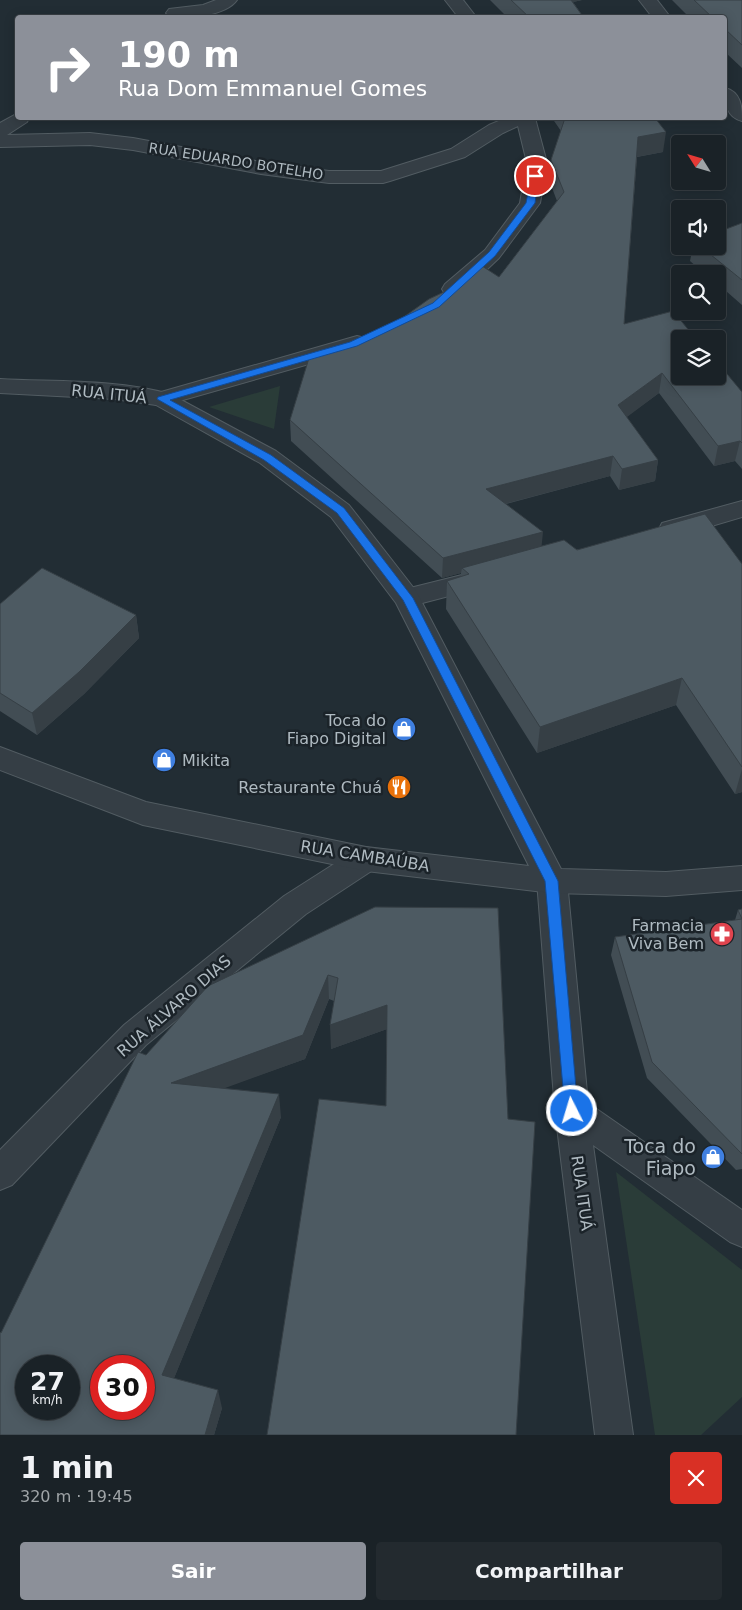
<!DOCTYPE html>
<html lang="pt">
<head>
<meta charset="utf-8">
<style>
	:root { --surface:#1a2227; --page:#232a2f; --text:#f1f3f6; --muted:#9fa4a7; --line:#383f44; --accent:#8c9099 }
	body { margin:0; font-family:"DejaVu Sans",sans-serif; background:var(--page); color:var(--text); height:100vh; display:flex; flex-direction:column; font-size:19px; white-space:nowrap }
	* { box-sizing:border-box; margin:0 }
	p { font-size:16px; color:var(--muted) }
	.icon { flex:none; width:28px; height:28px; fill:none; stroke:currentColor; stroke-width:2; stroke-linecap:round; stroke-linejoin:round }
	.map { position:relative; height:1435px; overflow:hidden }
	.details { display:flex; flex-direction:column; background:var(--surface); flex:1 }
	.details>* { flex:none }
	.hud { position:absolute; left:15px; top:15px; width:712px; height:105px; border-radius:5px; box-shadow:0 2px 12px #0003,0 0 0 1px var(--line); background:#8c9099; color:#fff; overflow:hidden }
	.needle { width:32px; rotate:307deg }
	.controls { position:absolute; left:671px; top:135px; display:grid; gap:10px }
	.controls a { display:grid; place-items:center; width:55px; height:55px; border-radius:5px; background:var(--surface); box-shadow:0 2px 12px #0003,0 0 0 1px var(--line); font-size:25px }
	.speed { position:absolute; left:15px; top:1355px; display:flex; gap:10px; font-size:25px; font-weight:700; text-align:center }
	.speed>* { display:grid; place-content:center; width:65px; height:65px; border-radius:50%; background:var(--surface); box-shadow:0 2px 12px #0003,0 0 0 1px var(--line); line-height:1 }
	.speed small { font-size:12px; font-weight:400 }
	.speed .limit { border:8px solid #d22; background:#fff; color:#111 }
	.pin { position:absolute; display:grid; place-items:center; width:42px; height:42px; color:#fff; margin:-21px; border:2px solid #fff; border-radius:50%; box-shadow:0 1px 5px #0007 }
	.me { position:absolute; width:55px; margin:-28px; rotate:355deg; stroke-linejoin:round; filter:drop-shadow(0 0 4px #0008) }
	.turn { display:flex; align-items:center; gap:18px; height:105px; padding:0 20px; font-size:22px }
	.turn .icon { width:65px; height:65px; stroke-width:2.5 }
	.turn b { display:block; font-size:35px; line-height:42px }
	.round { display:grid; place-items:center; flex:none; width:52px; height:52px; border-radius:5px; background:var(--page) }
	.headline { display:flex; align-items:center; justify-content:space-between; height:85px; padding:0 20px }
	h1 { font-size:30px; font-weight:700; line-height:38px }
	.cta { display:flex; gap:10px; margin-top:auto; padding:10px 20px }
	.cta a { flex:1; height:58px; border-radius:5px; background:var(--accent); color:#fff; font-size:20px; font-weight:700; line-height:58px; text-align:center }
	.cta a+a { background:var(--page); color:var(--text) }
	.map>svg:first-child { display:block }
	.green { fill:#2a3c38 }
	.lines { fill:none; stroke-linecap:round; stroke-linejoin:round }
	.minor-casing { stroke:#525c62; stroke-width:2 }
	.tertiary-casing { stroke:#525c62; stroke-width:2 }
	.minor { fill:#353e45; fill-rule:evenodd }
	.tertiary { fill:#353e45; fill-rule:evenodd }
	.wall { fill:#424d54 }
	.shaded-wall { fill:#363f45 }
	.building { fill:#4d5a62; stroke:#363f45; fill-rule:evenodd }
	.route { fill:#1a73e8; stroke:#114b97 }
	.labels { text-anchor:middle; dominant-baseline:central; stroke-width:5; stroke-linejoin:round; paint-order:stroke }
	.far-street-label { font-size:14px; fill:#afbac1; stroke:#1b2329 }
	.street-label { font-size:16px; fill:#afbac1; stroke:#1b2329 }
	.poi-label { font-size:16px; fill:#afbac1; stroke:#1b2329; text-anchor:end }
	.near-poi-label { font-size:19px; fill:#afbac1; stroke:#1b2329; text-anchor:end }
</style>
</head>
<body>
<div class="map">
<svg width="742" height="1435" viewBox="0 0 742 1435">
	<rect width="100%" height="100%" fill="#222d34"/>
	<g class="green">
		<polygon points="280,386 274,429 209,407"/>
		<polygon points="616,1172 742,1270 742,1397 701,1435 655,1435"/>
	</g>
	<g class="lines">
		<g class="minor-casing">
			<g id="minor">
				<path d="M216 0H237C226 16 190 18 172 18L166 13 169 9 203 5Z"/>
				<polygon points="445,0 463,0 477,18 459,18"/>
				<polygon points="639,0 657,0 671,18 653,18"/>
				<path d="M725 88C741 92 742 106 742 121 726 117 725 103 725 88Z"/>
				<polygon points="18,113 18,118 29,118 27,122 7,135 90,133 133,138 261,162 329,171 381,171 451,149 489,125 506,118 535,118 547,163 540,203 537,207 499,258 461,294 453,295 445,294 442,289 445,284 485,250 520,203 527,163 518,126 503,133 465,157 390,181 383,183 329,183 261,174 133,150 90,145 0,147 0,123"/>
				<polygon points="357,336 365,338 368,343 365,348 162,406 154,404 151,399 154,394"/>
				<polygon points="742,501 742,517 671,538 662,535 659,529 662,523"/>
				<polygon points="482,570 491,573 495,579 491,585 407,607 398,605 394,598 398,591"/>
				<polygon points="366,847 376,850 381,859 376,868 306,914 146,1045 12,1185 0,1190 0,1150 124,1025 284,896 356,850"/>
				<polygon points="552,869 563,872 567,881 588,1103 742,1210 742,1247 730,1242 593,1145 633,1435 595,1435 555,1111 537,881 541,872"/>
			</g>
		</g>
		<g class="tertiary-casing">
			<path id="tertiary" d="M0 379C56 382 116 379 170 394L276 451 349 505 416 591 561 869 666 872 742 866V890L666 896 552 893 366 871 143 825 0 770V747L146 802 366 847 529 866 396 603 331 517 260 463 156 405 114 399 0 393Z"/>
		</g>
		<use href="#minor" class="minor"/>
		<use href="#tertiary" class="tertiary"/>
	</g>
	<g class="wall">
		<polygon points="490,0 582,0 573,2 584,18 508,18"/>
		<polygon points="672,0 742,0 742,68 725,52 725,18 690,18"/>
		<polygon points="552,118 655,118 663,152 637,157 624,324 742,392 742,469 735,461 714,466 659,393 626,417 658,460 655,481 619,490 610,476 506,504 541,546 742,564 742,792 735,794 676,705 537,753 446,609 447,581 461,577 461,573 442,578 291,441 290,420 391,326 499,277 557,201 549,180 551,160 561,131"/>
		<polygon points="742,223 742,305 718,284 718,274 705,274 690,261 693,246 718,246"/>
		<polygon points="0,604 136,615 139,638 84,694 37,735 0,711"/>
		<polygon points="498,908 386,1106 387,1029 331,1049 334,1001 329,999 305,1059 223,1088 281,1117 174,1378 222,1408 214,1435 0,1435 1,1333 146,1055 208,986"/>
		<polygon points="742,909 742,1169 736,1170 647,1078 611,955 615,937 735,920 738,910"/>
	</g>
	<g class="shaded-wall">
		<polygon points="560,0 582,0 560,5"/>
		<polygon points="666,132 663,152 636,157 638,137"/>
		<polygon points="662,373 659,393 615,426 618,405"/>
		<polygon points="740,441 735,461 714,466 718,446"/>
		<polygon points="613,456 610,476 485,509 486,489"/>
		<polygon points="658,460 655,481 619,490 622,469"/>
		<polygon points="543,532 541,552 462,568 461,573 442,578 443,558"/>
		<polygon points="136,615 139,638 84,694 37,735 32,713"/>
		<polygon points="682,678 676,705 537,753 540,727"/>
		<polygon points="742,769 742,792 735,794"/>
		<polygon points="328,975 329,999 305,1059 176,1106 171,1083"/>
		<polygon points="387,1005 387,1029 331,1049 330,1025"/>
		<polygon points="279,1094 281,1117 168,1393 162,1375"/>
		<polygon points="218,1390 222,1408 214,1435 205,1435"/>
	</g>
	<g class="building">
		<polygon points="511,0 571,0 584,18 530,18"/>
		<polygon points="694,0 742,0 742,45 725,29 725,18 713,18"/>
		<polygon points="565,118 655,118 666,132 638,137 624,324 673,311 696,339 680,339 680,376 718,376 718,363 742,392 742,443 740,441 718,446 662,373 618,405 658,460 622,469 613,456 486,489 543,532 443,558 290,420 309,358 391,326 429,299 446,291 479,264 499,277 564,192 551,160"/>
		<polygon points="742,223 742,280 700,246 718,246 718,232"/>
		<polygon points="705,514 742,564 742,767 682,678 540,727 447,581 469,574 462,568 564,540 577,550"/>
		<polygon points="42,568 136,615 79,672 32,713 0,693 0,604"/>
		<path d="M375 907 498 908 508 1119 535 1122 516 1435H267L319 1099 386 1106 387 1005 330 1025 338 978 328 975 303 1035 171 1083 279 1094 162 1375 218 1390 205 1435H0V1332L1 1333 138 1052 146 1055 208 986ZM26 1366H69V1409H26ZM101 1366H144V1409H101Z"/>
		<polygon points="742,909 742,919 738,910"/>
		<polygon points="742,919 742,1154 652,1062 615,937"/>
	</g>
	<polygon class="route" points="535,174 539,176 535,203 495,256 439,307 357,346 170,400 271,455 344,508 413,598 558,881 578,1111 576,1116 572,1117 567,1116 565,1111 545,881 403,600 337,513 264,460 157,399 158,397 350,342 433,303 489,252 526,203 531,176"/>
	<defs>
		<g id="shop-disc" transform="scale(1.25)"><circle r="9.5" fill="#3f7fe0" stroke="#1b2329"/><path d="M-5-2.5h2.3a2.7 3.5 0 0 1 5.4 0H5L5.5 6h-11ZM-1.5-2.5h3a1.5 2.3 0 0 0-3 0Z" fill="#fff"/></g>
		<g id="restaurant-disc" transform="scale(1.25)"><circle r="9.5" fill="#e8710a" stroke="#1b2329"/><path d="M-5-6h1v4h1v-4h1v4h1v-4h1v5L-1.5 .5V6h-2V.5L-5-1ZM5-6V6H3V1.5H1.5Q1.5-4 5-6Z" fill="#fff"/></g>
		<g id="pharmacy-disc" transform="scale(1.25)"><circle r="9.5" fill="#e0444e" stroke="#1b2329"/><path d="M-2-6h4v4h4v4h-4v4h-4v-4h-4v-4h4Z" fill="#fff"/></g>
	</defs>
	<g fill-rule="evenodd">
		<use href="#shop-disc" x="404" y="729"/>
		<use href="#shop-disc" x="164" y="760"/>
		<use href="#restaurant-disc" x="399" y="787"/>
		<use href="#pharmacy-disc" x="722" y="934"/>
		<use href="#shop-disc" x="713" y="1157"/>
	</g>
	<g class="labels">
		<g class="far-street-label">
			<text transform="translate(236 161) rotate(9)">RUA EDUARDO BOTELHO</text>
		</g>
		<g class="street-label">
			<text transform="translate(109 394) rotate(6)">RUA ITUÁ</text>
			<text transform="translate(365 856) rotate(9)">RUA CAMBAÚBA</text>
			<text transform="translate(174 1006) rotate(-41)">RUA ÁLVARO DIAS</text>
			<text transform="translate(582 1193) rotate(82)">RUA ITUÁ</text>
		</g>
		<g class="poi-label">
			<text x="386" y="720">Toca do<tspan x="386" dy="18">Fiapo Digital</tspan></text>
			<text x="182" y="760" text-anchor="start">Mikita</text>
			<text x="382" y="787">Restaurante Chuá</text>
			<text x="704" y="925">Farmacia<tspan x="704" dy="18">Viva Bem</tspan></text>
		</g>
		<g class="near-poi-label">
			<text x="696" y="1146">Toca do<tspan x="696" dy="22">Fiapo</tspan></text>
		</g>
	</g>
</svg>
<div class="controls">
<a><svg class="needle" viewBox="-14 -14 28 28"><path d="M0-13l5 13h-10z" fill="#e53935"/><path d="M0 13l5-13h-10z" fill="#9fa4a7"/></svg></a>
<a><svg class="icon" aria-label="sound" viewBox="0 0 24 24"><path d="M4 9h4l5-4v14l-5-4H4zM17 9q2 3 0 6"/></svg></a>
<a><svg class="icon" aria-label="search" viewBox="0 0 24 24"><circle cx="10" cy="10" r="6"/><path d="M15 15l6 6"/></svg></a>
<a><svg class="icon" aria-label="layers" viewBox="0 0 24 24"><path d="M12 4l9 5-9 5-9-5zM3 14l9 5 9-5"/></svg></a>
</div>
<div class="speed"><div>27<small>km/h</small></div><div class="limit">30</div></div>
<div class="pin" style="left:535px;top:176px;background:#d93025"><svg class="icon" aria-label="arrive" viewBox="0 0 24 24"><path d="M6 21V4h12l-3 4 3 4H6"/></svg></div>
<svg class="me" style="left:572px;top:1111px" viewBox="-20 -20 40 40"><circle r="17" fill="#1a73e8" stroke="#fff" stroke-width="3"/><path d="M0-11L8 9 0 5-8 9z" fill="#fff"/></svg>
<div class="hud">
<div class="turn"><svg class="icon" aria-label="right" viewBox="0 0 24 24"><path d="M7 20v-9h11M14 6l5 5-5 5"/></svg><div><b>190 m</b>Rua Dom Emmanuel Gomes</div></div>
</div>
</div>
<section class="details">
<div class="headline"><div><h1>1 min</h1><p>320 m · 19:45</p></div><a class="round" style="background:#d93025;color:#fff"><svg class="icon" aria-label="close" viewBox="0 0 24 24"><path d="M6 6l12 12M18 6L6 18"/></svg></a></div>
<div class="cta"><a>Sair</a><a>Compartilhar</a></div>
</section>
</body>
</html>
